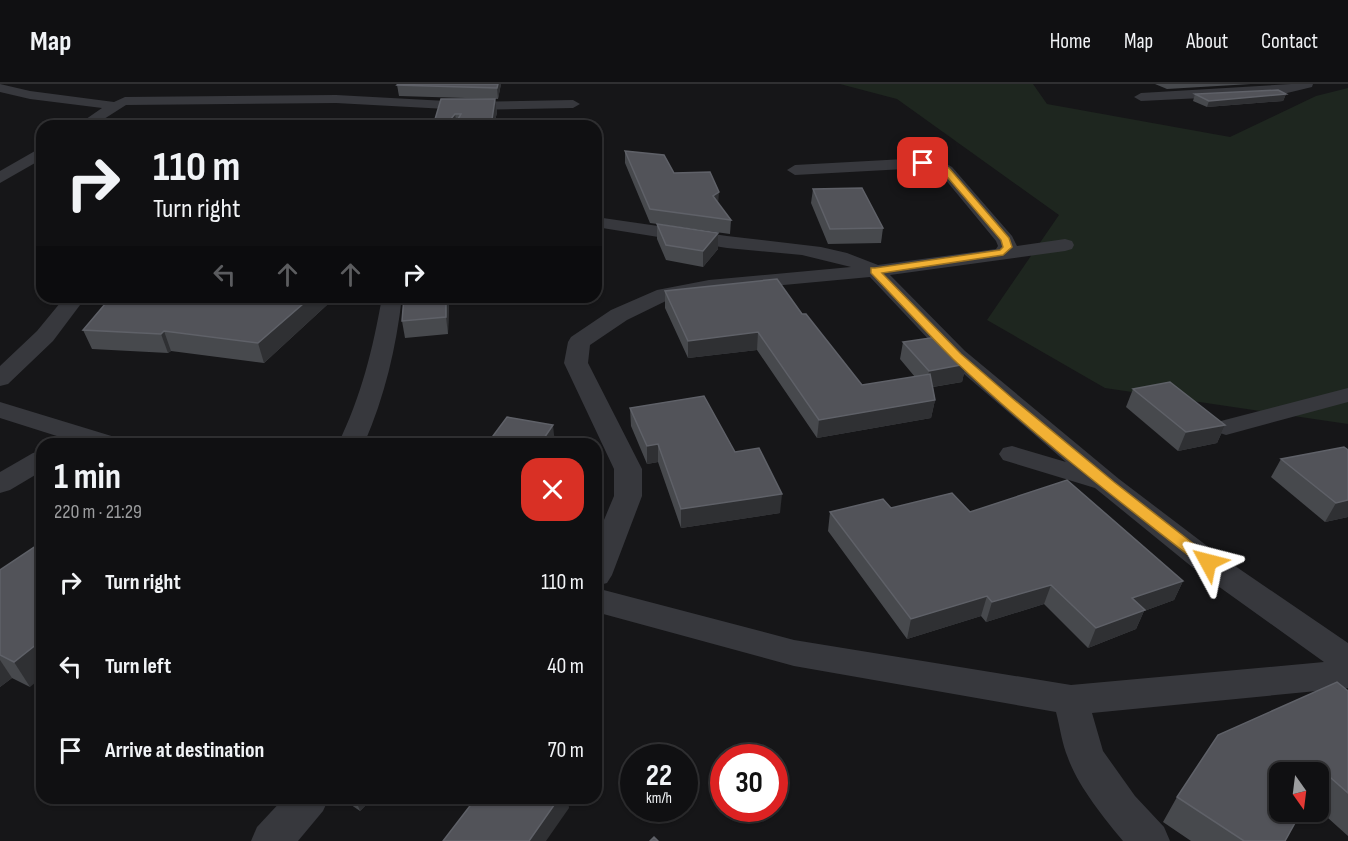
<!DOCTYPE html>
<html lang="en">
<head>
<meta charset="utf-8">
<style>
	:root { --surface:#101012; --page:#19191b; --text:#f1f3f6; --muted:#9c9d9f; --line:#303032 }
	body { margin:0; font-family:"Sofia Sans Condensed",sans-serif; background:var(--page); color:var(--text); height:100vh; display:flex; flex-direction:column; font-size:22px; white-space:nowrap }
	* { box-sizing:border-box; margin:0 }
	p { font-size:20px; color:var(--muted) }
	.icon { flex:none; width:33px; height:33px; fill:none; stroke:currentColor; stroke-width:2; stroke-linecap:round; stroke-linejoin:round }
	.map { position:relative; flex:1; overflow:hidden }
	.panel { position:absolute; left:36px; top:354px; width:566px; height:366px; display:flex; flex-direction:column; background:var(--surface); border-radius:18px; box-shadow:0 2px 4px #0004,0 0 0 2px var(--line) }
	.panel>* { flex:none }
	.banner { position:absolute; left:36px; top:36px; width:566px; height:183px; border-radius:18px; box-shadow:0 2px 4px #0004,0 0 0 2px var(--line); background:#101012; color:var(--text); overflow:hidden }
	.needle { width:39px; rotate:166deg }
	.controls { position:absolute; left:1269px; top:678px; display:grid; gap:12px }
	.controls a { display:grid; place-items:center; width:60px; height:60px; border-radius:12px; background:var(--surface); box-shadow:0 2px 4px #0004,0 0 0 2px var(--line); font-size:30px }
	.speed { position:absolute; left:620px; top:660px; display:flex; gap:12px; font-size:30px; font-weight:700; text-align:center }
	.speed>* { display:grid; place-content:center; width:78px; height:78px; border-radius:50%; background:var(--surface); box-shadow:0 2px 4px #0004,0 0 0 2px var(--line); line-height:1 }
	.speed small { font-size:15px; font-weight:400 }
	.speed .limit { border:9px solid #d22; background:#fff; color:#111 }
	.pin { position:absolute; display:grid; place-items:center; width:51px; height:51px; color:#fff; margin:-26px; border-radius:12px; box-shadow:0 3px 9px #0006 }
	.me { position:absolute; width:66px; margin:-33px; rotate:308deg; stroke-linejoin:round; filter:drop-shadow(0 0 4px #0008) }
	.turn { display:flex; align-items:center; gap:21px; height:126px; padding:0 18px; font-size:27px }
	.turn .icon { width:78px; height:78px; stroke-width:2.5 }
	.turn b { display:block; font-size:42px; line-height:51px }
	.lanes { display:flex; align-items:center; height:57px; padding:0 18px; background:#0003; justify-content:center; gap:30px; direction:ltr }
	.lanes .off { opacity:.35 }
	.round { display:grid; place-items:center; flex:none; width:63px; height:63px; border-radius:18px; background:var(--page) }
	.headline { display:flex; align-items:center; justify-content:space-between; height:102px; padding:0 18px }
	h1 { font-size:36px; font-weight:700; line-height:45px }
	ul { padding:0; list-style:none }
	li { display:flex; align-items:center; gap:18px; height:84px; padding:0 18px }
	li div { flex:1 }
	li b { display:block; font-size:22px }
	li em { font-style:normal }
	header { display:flex; align-items:center; gap:36px; box-sizing:border-box; height:84px; padding:0 30px; background:var(--surface); border-bottom:2px solid var(--line) }
	header strong { font-size:28px }
	nav { display:flex; gap:33px; margin-inline-start:auto; font-size:21px }
	.map>svg:first-child { display:block }
	.green { fill:#1e261f }
	.lines { fill:none; stroke-linecap:round; stroke-linejoin:round }
	.street { fill:#37383d; fill-rule:evenodd }
	.wall { fill:#47494d }
	.shaded-wall { fill:#2f3033 }
	.building { fill:#525359; stroke:#5f6168; stroke-width:1.5 }
	.route { fill:#f2b134; stroke:#9d7322; stroke-width:1.5 }
</style>
</head>
<body>
<header>
<strong>Map</strong>
<nav><a>Home</a><a>Map</a><a>About</a><a>Contact</a></nav>
</header>
<div class="map">
<svg width="1348" height="757" viewBox="0 0 1348 757">
	<rect width="100%" height="100%" fill="#161618"/>
	<polygon class="green" points="840,0 1033,0 1047,20 1230,53 1316,12 1348,4 1348,340 1105,304 987,236 1059,131 897,15"/>
	<g class="lines">
		<g class="street">
			<polygon points="0,0 30,7 114,18 125,13 336,11 465,18 573,16 580,20 573,24 465,26 336,19 126,21 93,42 76,42 102,24 30,15 0,8"/>
			<polygon points="1291,0 1313,0 1312,3 1283,10 1141,17 1134,13 1141,9"/>
			<polygon points="42,63 42,75 0,99 0,87"/>
			<path d="M923 74 943 78 952 83 1012 152 1017 162 1065 155 1072 157 1074 161 1072 165 1065 167 890 191 965 267 1119 395 1219 471 1348 559V604L1092 629 1103 667 1135 712 1164 743 1170 757H1123C1104 734 1078 702 1068 674 1062 660 1060 643 1056 628L794 582 596 528V504L794 556 1071 601 1324 578 1197 487 1095 404 1003 376 999 370 1003 364 1012 362 1066 378 949 277 870 193 709 208 670 215 627 236 590 261 588 279 642 385V412L612 491 607 499 596 502V455L614 412V385L564 279 568 258 571 253 611 226 657 206 709 196 851 183 802 171 727 164 596 143V133L727 152 821 163 847 169 878 181 996 165 998 162 996 157 940 89 923 84 795 91 787 86 795 81Z"/>
			<polygon points="65,213 86,213 53,257 8,300 0,302 0,282 37,247"/>
			<path d="M382 213H402C396 264 385 312 364 360H338C361 313 373 265 382 213Z"/>
			<polygon points="1348,304 1348,318 1226,351 1217,348 1213,343 1217,338"/>
			<polygon points="0,318 118,354 122,360 82,360 0,334"/>
			<polygon points="42,367 42,387 10,406 0,409 0,388 33,369"/>
			<polygon points="284,714 329,714 323,727 298,757 251,757 257,743"/>
		</g>
	</g>
	<g class="wall">
		<polygon points="501,0 498,15 399,12 397,1"/>
		<polygon points="1155,0 1251,0 1167,5"/>
		<polygon points="1195,10 1286,10 1283,17 1207,23 1193,17"/>
		<polygon points="441,15 495,15 497,28 494,42 433,42"/>
		<polygon points="625,67 674,89 718,120 731,136 730,150 650,139 625,79"/>
		<polygon points="813,105 883,144 881,159 828,160 811,119"/>
		<polygon points="657,140 718,149 718,165 703,183 666,176 657,155"/>
		<polygon points="665,207 802,230 862,301 915,293 900,275 903,258 966,280 962,298 933,303 935,316 931,334 817,354 757,266 688,274 665,224"/>
		<polygon points="111,213 327,213 328,220 264,279 171,267 168,269 92,265 83,246"/>
		<polygon points="404,213 449,213 448,250 405,254 402,237"/>
		<polygon points="1133,305 1225,341 1217,359 1178,367 1126,323"/>
		<polygon points="630,324 735,368 780,429 681,444 658,378 647,380 631,342"/>
		<polygon points="1348,366 1348,433 1325,438 1271,393 1281,375"/>
		<polygon points="891,424 970,428 1183,497 1174,516 1144,527 1136,545 1088,564 1044,520 986,538 981,532 907,555 828,447 830,428"/>
		<polygon points="0,486 30,603 12,594 0,603"/>
		<polygon points="1348,607 1348,752 1318,725 1318,688 1285,757 1191,757 1163,738 1177,713"/>
		<polygon points="341,714 373,714 360,727"/>
	</g>
	<g class="shaded-wall">
		<polygon points="498,0 501,0 498,15 497,4"/>
		<polygon points="1286,10 1283,17 1207,23 1209,17"/>
		<polygon points="495,15 497,28 494,42 491,42"/>
		<polygon points="455,30 457,42 445,42"/>
		<polygon points="719,108 718,121 713,112"/>
		<polygon points="718,149 718,165 703,183 703,167"/>
		<polygon points="311,213 327,213 328,220 264,279 258,259"/>
		<polygon points="446,213 449,213 448,250 446,233"/>
		<polygon points="164,247 171,267 168,269 161,250"/>
		<polygon points="758,248 757,266 688,274 688,257"/>
		<polygon points="966,280 962,298 926,304 929,287"/>
		<polygon points="935,316 931,334 817,354 819,336"/>
		<polygon points="553,341 555,360 540,360"/>
		<polygon points="1225,341 1217,359 1178,367 1186,348"/>
		<polygon points="658,360 658,378 647,380 647,362"/>
		<polygon points="782,410 780,429 681,444 681,425"/>
		<polygon points="1348,416 1348,433 1325,438 1336,419"/>
		<polygon points="1183,497 1174,516 1144,527 1136,545 1088,564 1096,544 1132,514"/>
		<polygon points="1051,501 1044,520 986,538 992,518"/>
		<polygon points="987,512 981,532 907,555 911,535"/>
		<polygon points="42,556 42,593 30,603 14,578"/>
		<polygon points="0,576 12,594 0,603"/>
		<polygon points="355,714 373,714 360,727"/>
		<polygon points="559,714 568,714 569,724 546,757 529,757"/>
	</g>
	<g class="building">
		<polygon points="398,0 498,0 497,4 397,1"/>
		<polygon points="1278,6 1286,10 1209,17 1195,10"/>
		<polygon points="441,15 495,15 491,42 454,42 461,30 455,30 445,42 433,42"/>
		<polygon points="625,67 664,71 674,89 710,88 719,108 713,112 731,136 650,125"/>
		<polygon points="862,104 883,144 830,145 813,105"/>
		<polygon points="657,140 718,149 703,167 666,161"/>
		<polygon points="777,195 802,230 806,230 862,301 930,290 935,316 819,336 758,248 688,257 665,207"/>
		<polygon points="111,213 311,213 258,259 164,247 161,250 83,246"/>
		<polygon points="404,213 446,213 446,233 402,237"/>
		<polygon points="937,253 966,280 929,287 903,258"/>
		<polygon points="1170,298 1225,341 1186,348 1133,305"/>
		<polygon points="704,312 735,368 759,364 782,410 681,425 658,360 647,362 630,324"/>
		<polygon points="507,333 553,341 540,360 487,360"/>
		<polygon points="1344,363 1348,366 1348,416 1336,419 1281,375"/>
		<polygon points="1067,396 1183,497 1132,514 1145,526 1096,544 1051,501 992,518 987,512 911,535 830,428 883,415 891,424 952,409 970,428"/>
		<polygon points="42,458 42,556 14,578 0,571 0,486"/>
		<polygon points="1337,598 1348,607 1348,709 1323,687 1318,694 1318,688 1280,688 1280,728 1301,728 1285,757 1244,757 1177,713 1218,651"/>
		<polygon points="476,714 559,714 529,757 443,757"/>
		<polygon points="654,753 658,757 650,757"/>
	</g>
	<path class="route" d="M923 76 940 79 949 84 1009 154 1012 163 1003 171 882 189 961 270 1012 314 1114 398 1213 475 1216 478 1213 482H1202C1118 416 1031 350 953 275 925 247 898 217 871 189V184H875L1000 166 1003 163 1001 156 943 88 920 80V77Z"/>
</svg>
<div class="controls">
<a><svg class="needle" viewBox="-14 -14 28 28"><path d="M0-13l5 13h-10z" fill="#e53935"/><path d="M0 13l5-13h-10z" fill="#9c9d9f"/></svg></a>
</div>
<div class="speed"><div>22<small>km/h</small></div><div class="limit">30</div></div>
<div class="pin" style="left:923px;top:79px;background:#d93025"><svg class="icon" aria-label="arrive" viewBox="0 0 24 24"><path d="M6 21V4h12l-3 4 3 4H6"/></svg></div>
<svg class="me" style="left:1208px;top:478px" viewBox="-20 -20 40 40"><path d="M0-17L14 15 0 8-14 15z" fill="#f2b134" stroke="#fff" stroke-width="4"/></svg>
<div class="banner">
<div class="turn"><svg class="icon" aria-label="right" viewBox="0 0 24 24"><path d="M7 20v-9h11M14 6l5 5-5 5"/></svg><div><b>110 m</b>Turn right</div></div>
<div class="lanes"><svg class="icon off" aria-label="left" viewBox="0 0 24 24"><path d="M17 20v-9H6M10 6l-5 5 5 5"/></svg><svg class="icon off" aria-label="ahead" viewBox="0 0 24 24"><path d="M12 20V5M6 11l6-6 6 6"/></svg><svg class="icon off" aria-label="ahead" viewBox="0 0 24 24"><path d="M12 20V5M6 11l6-6 6 6"/></svg><svg class="icon" aria-label="right" viewBox="0 0 24 24"><path d="M7 20v-9h11M14 6l5 5-5 5"/></svg></div>
</div>
<section class="panel">
<div class="headline"><div><h1>1 min</h1><p>220 m · 21:29</p></div><a class="round" style="background:#d93025;color:#fff"><svg class="icon" aria-label="close" viewBox="0 0 24 24"><path d="M6 6l12 12M18 6L6 18"/></svg></a></div>
<ul>
<li><svg class="icon" aria-label="right" viewBox="0 0 24 24"><path d="M7 20v-9h11M14 6l5 5-5 5"/></svg><div><b>Turn right</b></div><em>110 m</em></li>
<li><svg class="icon" aria-label="left" viewBox="0 0 24 24"><path d="M17 20v-9H6M10 6l-5 5 5 5"/></svg><div><b>Turn left</b></div><em>40 m</em></li>
<li><svg class="icon" aria-label="arrive" viewBox="0 0 24 24"><path d="M6 21V4h12l-3 4 3 4H6"/></svg><div><b>Arrive at destination</b></div><em>70 m</em></li>
</ul>
</section>
</div>
</body>
</html>
